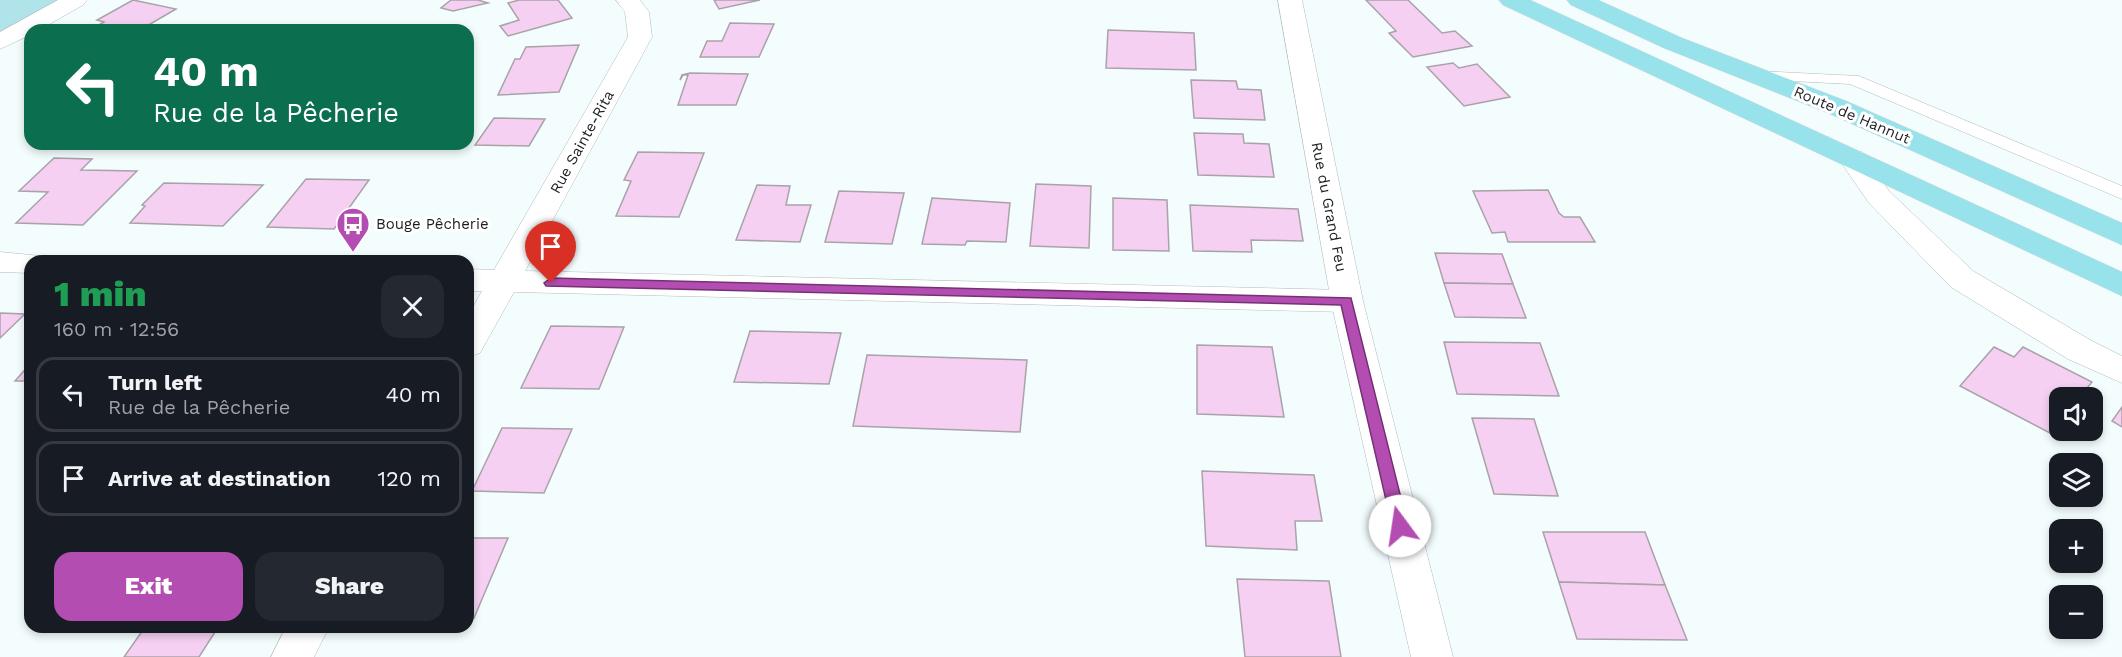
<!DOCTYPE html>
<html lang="en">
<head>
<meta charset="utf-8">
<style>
	:root { --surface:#171b24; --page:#242831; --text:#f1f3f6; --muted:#9ea1a6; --line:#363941; --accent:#b34db2 }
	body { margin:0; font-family:"Work Sans",sans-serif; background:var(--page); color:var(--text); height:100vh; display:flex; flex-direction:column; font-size:22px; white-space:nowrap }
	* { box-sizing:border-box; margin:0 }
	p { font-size:20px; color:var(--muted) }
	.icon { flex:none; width:33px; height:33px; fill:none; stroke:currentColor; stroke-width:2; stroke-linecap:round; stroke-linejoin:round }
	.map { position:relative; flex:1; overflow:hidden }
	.drawer { position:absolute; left:24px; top:255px; width:450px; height:378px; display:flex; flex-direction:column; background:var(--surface); border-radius:18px; box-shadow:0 3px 9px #0003 }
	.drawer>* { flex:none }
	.banner { position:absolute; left:24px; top:24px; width:450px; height:126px; border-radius:18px; box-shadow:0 3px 9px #0003; background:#0b6e4f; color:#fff; overflow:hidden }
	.tools { position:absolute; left:2049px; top:387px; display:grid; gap:12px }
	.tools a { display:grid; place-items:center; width:54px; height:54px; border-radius:12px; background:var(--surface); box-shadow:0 3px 9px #0003; font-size:30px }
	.pin { position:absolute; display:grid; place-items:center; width:51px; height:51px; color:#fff; margin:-62px -26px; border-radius:50% 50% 50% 0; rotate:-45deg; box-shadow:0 0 6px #0007 }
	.pin .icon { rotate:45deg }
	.me { position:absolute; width:66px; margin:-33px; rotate:346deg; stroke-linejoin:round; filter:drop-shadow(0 0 4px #0008) }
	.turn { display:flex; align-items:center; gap:21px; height:126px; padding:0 30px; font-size:27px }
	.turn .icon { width:78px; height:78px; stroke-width:2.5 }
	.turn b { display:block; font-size:42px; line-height:51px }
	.round { display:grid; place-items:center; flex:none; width:63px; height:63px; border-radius:18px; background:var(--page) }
	.summary { display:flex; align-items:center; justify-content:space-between; height:102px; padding:0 30px }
	h1 { font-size:36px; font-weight:800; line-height:45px; color:#1e9e55 }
	.primary-button { display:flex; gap:12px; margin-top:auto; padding:12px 30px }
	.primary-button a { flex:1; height:69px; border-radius:18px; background:var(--accent); color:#fff; font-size:24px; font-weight:800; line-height:69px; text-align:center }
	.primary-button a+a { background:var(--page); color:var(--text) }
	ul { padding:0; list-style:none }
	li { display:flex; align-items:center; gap:18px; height:75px; margin:0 12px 9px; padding:0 18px; border:3px solid var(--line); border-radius:18px }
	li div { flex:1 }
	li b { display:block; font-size:22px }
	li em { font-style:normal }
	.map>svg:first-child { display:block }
	.green { fill:#b1e3ea }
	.building { fill:#f5d0f2; stroke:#a9a3a8; stroke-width:1.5 }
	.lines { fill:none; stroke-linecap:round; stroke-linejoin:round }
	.lane-casing { stroke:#b3bbbc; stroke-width:1 }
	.street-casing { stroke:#b3bbbc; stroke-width:1 }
	.secondary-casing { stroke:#b3bbbc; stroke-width:1 }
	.primary-casing { stroke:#d6d7d7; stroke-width:1 }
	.lane { fill:#fff; fill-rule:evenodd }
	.street { fill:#fff; fill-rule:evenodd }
	.secondary { fill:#fff; fill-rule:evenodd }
	.primary { fill:#97e2eb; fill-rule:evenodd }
	.route { fill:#b34db2; stroke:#743274; stroke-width:1.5 }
	.labels { text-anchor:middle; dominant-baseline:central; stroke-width:6; stroke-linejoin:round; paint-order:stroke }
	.street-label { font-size:15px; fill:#1c1f20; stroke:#fff }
	.poi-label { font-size:15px; fill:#1c1f20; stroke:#fff; text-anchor:start }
</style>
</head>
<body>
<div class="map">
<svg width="2122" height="657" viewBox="0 0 2122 657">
	<rect width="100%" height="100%" fill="#f4fdfe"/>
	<polygon class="green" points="0,0 64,0 0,36"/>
	<g class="building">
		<polygon points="133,0 176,9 140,30 90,30 104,22 97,20"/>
		<polygon points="451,0 478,0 488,3 453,11 441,8"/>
		<polygon points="519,0 558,0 572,18 508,36 500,26 519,20 508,3"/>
		<polygon points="714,0 760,0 719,9"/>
		<polygon points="1366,0 1408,0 1442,33 1455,31 1472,46 1413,57 1389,33 1396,31"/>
		<polygon points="730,23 774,24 759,57 700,57 707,41 722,41"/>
		<polygon points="1108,30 1194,33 1196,70 1106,68"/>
		<polygon points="579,45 559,92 498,95 515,59 520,59 526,47"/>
		<polygon points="1453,63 1459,68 1477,64 1510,97 1464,106 1427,67"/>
		<polygon points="690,73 748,74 736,105 678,105 688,75 683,75 680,80 682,75"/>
		<polygon points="1191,80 1236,81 1238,89 1261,90 1265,120 1194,118"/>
		<polygon points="494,118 545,119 529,146 475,145"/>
		<polygon points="1194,133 1243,134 1244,143 1269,144 1274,177 1198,175"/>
		<polygon points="638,152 704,153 679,217 616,216 631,181 624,180"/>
		<polygon points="54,158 92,159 81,170 137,171 83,225 16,223 48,192 19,191"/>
		<polygon points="306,179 369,180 334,229 267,227"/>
		<polygon points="164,183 263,185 223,226 130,223 145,206 142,205"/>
		<polygon points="1036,184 1091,186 1089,248 1030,246"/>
		<polygon points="757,185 790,186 786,205 811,205 800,242 736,240"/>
		<polygon points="1548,190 1559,213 1564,217 1580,217 1595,242 1508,242 1505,232 1492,233 1473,191"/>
		<polygon points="839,191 904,193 892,244 825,242"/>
		<polygon points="932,198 1010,203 1006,242 967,241 965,245 922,244"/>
		<polygon points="1113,198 1167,200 1169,251 1113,250"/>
		<polygon points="1190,205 1298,209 1303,241 1251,240 1252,252 1193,251"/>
		<polygon points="1435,253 1502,254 1513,284 1444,283"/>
		<polygon points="1444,283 1513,284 1526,318 1455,317"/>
		<polygon points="0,313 25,314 0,338"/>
		<polygon points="551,326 624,327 599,389 521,388"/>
		<polygon points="750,331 841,333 829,384 734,382"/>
		<polygon points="1444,342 1540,343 1559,396 1457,394"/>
		<polygon points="1197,345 1272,347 1284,417 1197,414"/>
		<polygon points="1994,347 2014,357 2023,347 2092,382 2079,398 2060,398 2060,421 2050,433 1960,386"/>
		<polygon points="867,355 1027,360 1020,432 853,426"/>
		<polygon points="30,364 30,381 15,381"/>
		<polygon points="2122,407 2122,427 2112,421"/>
		<polygon points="1472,418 1534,419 1558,496 1494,494"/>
		<polygon points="502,428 572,429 544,493 472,491"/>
		<polygon points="1202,471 1314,475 1322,521 1295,521 1297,550 1206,546"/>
		<polygon points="1543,532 1645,532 1665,585 1559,582"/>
		<polygon points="468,538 508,538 474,618 468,618"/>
		<polygon points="1237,579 1329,581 1341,657 1245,657"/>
		<polygon points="1559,582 1665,585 1687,640 1577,639"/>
		<polygon points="130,627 231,627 228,632 215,632 199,657 124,657 143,630"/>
	</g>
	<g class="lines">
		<g class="lane-casing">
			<polygon id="lane" points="1757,71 1859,76 2122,186 2122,199 1850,84 1751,79 1749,76"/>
		</g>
		<g class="street-casing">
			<g id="street">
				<polygon points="58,0 87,0 83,5 39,30 30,30 30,35 0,49 0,32"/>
				<polygon points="616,0 640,0 649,12 652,37 525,271 1347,290 1358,293 1363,301 1358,309 1347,312 514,292 480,353 468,357 468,316 482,291 468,291 468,269 494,270 628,37 625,12"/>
				<polygon points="1852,150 1862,152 1889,191 1973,271 2092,341 2122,356 2122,383 2068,359 1951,287 1869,203 1838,158 1842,152"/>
				<polygon points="0,252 41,256 44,261 30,261 30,273 0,272"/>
				<polygon points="286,627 329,627 314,657 271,657"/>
			</g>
		</g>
		<g class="secondary-casing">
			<polygon id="secondary" points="1278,0 1302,0 1363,301 1453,657 1411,657 1331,301"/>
		</g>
		<g class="primary-casing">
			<g id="primary">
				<polygon points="1499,0 1530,0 2122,272 2122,296 1503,5"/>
				<polygon points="1567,0 1598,0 1682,38 1846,101 2122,223 2122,245 1828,113 1664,48 1571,5"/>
			</g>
		</g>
		<use href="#lane" class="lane"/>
		<use href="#street" class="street"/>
		<use href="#secondary" class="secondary"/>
		<use href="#primary" class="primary"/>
	</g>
	<polygon class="route" points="551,278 1351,298 1408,526 1406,531 1394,531 1392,526 1341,305 546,286 544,283"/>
	<defs>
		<g id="bus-pin" transform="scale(1.725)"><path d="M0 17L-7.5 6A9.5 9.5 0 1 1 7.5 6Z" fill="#b34db2" stroke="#fff"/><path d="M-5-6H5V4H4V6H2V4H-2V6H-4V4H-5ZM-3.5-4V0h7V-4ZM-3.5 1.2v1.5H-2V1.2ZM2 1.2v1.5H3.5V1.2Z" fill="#fff"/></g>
	</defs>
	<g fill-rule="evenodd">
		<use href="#bus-pin" x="353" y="224"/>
	</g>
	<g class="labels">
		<g class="street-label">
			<text transform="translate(1852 115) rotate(23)">Route de Hannut</text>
			<text transform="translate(582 142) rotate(-61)">Rue Sainte-Rita</text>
			<text transform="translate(1329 207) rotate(79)">Rue du Grand Feu</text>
		</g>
		<g class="poi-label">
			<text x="376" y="224">Bouge Pêcherie</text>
		</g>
	</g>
</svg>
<div class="tools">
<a><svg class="icon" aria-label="sound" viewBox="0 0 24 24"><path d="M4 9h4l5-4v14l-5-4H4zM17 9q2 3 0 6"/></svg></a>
<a><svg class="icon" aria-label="layers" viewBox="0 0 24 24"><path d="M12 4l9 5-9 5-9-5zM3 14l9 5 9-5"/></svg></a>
<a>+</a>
<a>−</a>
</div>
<div class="pin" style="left:551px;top:283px;background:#d93025"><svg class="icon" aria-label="arrive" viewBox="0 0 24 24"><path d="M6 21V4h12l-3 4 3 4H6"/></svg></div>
<svg class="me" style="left:1400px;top:526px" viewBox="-20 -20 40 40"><circle r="19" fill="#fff"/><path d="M0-13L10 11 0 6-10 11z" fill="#b34db2"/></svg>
<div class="banner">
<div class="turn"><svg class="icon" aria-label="left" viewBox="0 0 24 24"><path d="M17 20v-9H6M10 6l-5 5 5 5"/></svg><div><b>40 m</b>Rue de la Pêcherie</div></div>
</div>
<section class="drawer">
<div class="summary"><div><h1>1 min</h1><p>160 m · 12:56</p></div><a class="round"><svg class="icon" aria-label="close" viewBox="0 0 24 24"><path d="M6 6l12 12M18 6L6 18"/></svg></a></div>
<ul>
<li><svg class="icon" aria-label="left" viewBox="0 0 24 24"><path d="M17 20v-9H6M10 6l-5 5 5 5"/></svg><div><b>Turn left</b><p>Rue de la Pêcherie</p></div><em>40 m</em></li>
<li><svg class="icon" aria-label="arrive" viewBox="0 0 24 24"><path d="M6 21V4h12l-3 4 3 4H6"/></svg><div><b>Arrive at destination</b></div><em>120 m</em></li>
</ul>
<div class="primary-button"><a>Exit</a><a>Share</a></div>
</section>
</div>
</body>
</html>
